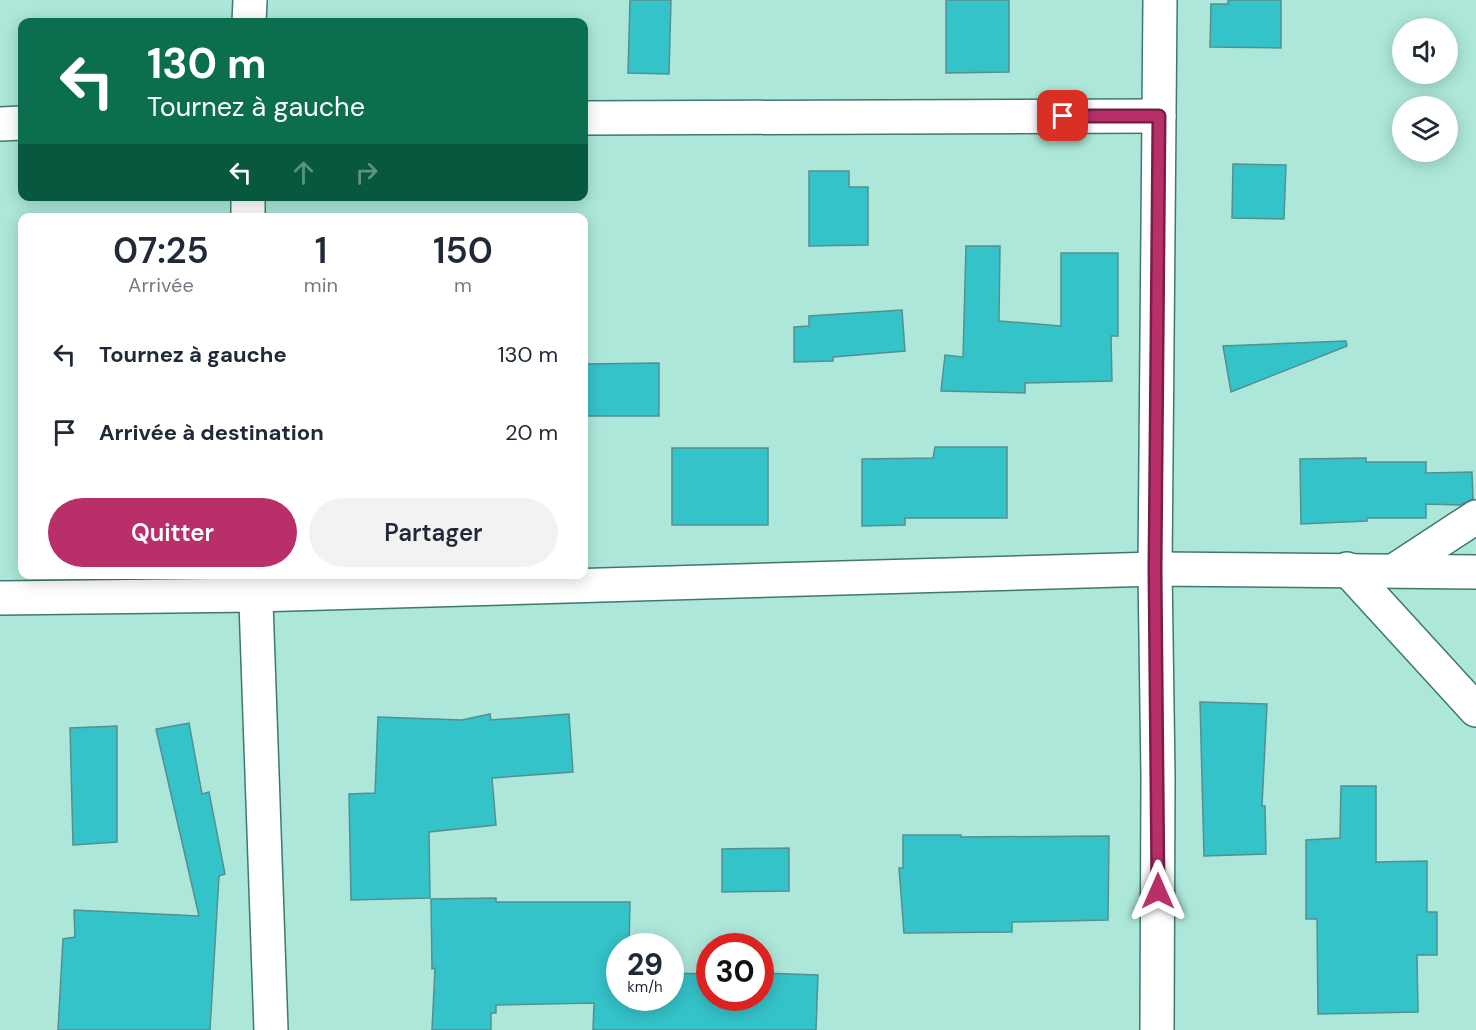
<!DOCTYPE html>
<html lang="fr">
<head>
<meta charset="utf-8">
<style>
	:root { --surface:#fff; --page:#f2f2f3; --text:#1f2937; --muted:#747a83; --accent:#b92f6a }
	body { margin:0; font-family:"DM Sans",sans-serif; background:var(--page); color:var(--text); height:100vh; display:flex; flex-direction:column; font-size:22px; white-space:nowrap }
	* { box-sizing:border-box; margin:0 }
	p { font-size:20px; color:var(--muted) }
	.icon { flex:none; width:33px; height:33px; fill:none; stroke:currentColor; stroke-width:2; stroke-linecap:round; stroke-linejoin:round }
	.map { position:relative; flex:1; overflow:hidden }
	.panel { position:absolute; left:18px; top:213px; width:570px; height:366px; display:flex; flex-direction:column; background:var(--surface); border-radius:12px; box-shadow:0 3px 15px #0003 }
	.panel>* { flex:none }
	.banner { position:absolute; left:18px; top:18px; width:570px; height:183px; border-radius:12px; box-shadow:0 3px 15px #0003; background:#0b6e4f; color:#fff; overflow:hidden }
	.fabs { position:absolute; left:1392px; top:18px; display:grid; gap:12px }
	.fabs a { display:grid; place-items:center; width:66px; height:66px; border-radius:50%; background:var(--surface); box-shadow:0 3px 15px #0003; font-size:30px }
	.speed { position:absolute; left:606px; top:933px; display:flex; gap:12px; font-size:30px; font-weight:700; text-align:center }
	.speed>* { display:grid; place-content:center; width:78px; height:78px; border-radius:50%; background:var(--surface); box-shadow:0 3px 15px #0003; line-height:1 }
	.speed small { font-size:15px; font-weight:400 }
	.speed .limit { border:9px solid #d22; background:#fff; color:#111 }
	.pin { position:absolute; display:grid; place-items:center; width:51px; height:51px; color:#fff; margin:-26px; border-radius:12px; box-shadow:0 3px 9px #0006 }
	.me { position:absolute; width:66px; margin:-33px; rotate:0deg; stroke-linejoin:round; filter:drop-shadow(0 0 4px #0008) }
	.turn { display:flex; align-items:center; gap:21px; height:126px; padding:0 30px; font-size:27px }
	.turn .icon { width:78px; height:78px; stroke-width:2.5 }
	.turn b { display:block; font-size:42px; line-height:51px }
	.lanes { display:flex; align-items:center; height:57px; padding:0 30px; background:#0003; justify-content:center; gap:30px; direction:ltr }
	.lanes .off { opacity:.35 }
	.eta { display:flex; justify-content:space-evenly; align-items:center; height:102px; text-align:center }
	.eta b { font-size:36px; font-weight:600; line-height:42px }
	.cta { display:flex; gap:12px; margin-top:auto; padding:12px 30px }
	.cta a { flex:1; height:69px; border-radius:36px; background:var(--accent); color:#fff; font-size:24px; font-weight:600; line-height:69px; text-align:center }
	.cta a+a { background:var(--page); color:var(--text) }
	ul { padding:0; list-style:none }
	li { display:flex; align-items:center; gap:18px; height:78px; padding:0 30px }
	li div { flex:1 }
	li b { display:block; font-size:22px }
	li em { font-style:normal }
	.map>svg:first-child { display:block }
	.building { fill:#34c3c9; stroke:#548f92; stroke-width:1.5 }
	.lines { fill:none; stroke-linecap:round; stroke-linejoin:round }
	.street-casing { stroke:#40786d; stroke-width:36 }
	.street { stroke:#fff; stroke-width:33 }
	.route-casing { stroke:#781f45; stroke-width:15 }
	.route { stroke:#b92f6a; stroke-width:10 }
</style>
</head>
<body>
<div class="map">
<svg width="1476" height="1030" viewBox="0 0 1476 1030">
	<rect width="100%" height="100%" fill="#ade7da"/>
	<g class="building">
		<polygon points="630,0 671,0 669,74 628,73"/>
		<polygon points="946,0 1009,0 1009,72 946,73"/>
		<polygon points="1228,0 1281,0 1281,48 1210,47 1211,4 1228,4"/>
		<polygon points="1233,164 1286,165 1284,219 1232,218"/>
		<polygon points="809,171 849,171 849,187 868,187 868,245 809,246"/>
		<polygon points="966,246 1000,246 999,321 1061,326 1061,253 1118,253 1118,336 1111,336 1112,381 1025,383 1025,393 941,391 945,355 963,357"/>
		<polygon points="902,310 905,351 833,357 833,361 794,362 794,327 809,326 809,316"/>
		<polygon points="1346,341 1347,346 1231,392 1223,346"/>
		<polygon points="659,363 659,416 584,416 584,364"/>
		<polygon points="935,447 1007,447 1007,518 905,518 905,525 862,526 862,459 933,458"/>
		<rect x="672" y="448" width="96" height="77"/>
		<polygon points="1366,458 1366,462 1426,462 1426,473 1472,472 1473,499 1460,505 1426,504 1426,518 1367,518 1367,521 1301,524 1300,459"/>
		<polygon points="1200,702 1267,704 1262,806 1265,806 1266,854 1204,856"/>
		<polygon points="490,714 491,720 569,714 573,772 492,778 496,825 429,832 430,898 351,900 349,794 375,793 378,717 462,720"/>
		<polygon points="189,723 202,794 209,792 225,874 219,876 210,1030 58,1030 63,939 75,937 74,910 199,916 156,729"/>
		<polygon points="117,726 117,842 73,845 70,728"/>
		<polygon points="1341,786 1376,786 1376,862 1427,861 1427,912 1437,912 1437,955 1417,955 1418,1012 1318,1014 1317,919 1306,919 1306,840 1340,838"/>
		<polygon points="903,835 961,835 961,837 1109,836 1108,920 1012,922 1012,932 904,933 899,868 903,868"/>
		<polygon points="789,848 789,891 722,892 722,849"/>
		<polygon points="496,898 496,902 630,902 629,946 620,946 620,998 670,998 670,973 710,974 710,998 760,998 760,973 818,975 816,1030 593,1030 594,1003 496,1005 496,1013 491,1013 491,1030 432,1030 435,968 432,969 431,899"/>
	</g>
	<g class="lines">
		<g class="street-casing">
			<g id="street">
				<polyline points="249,22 250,0"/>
				<polyline points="584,118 1159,116"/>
				<polyline points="0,124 22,123"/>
				<polyline points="248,196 248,218"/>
				<polyline points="1347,569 1476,710"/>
				<polyline points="1395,570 1476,517"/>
				<polyline points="255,574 271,1030"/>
				<polyline points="0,598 255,595 1155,569 1476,572"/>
				<polyline points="1157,1030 1158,776 1155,569 1160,0"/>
			</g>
		</g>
		<use href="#street" class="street"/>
	</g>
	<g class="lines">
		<g class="route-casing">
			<polyline id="route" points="1063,116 1159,116 1155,569 1158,891"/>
		</g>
		<use href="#route" class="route"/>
	</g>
</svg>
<div class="fabs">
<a><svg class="icon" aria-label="sound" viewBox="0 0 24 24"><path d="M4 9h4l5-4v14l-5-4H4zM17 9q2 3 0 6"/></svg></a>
<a><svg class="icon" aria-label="layers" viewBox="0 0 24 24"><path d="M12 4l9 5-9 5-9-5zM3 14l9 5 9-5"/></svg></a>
</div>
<div class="speed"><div>29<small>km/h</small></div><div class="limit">30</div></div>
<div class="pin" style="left:1063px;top:116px;background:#d93025"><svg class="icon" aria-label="arrive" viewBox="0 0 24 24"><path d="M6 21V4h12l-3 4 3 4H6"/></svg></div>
<svg class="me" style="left:1158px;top:891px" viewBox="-20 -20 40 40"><path d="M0-17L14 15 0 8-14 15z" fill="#b92f6a" stroke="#fff" stroke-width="4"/></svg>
<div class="banner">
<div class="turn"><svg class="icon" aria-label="left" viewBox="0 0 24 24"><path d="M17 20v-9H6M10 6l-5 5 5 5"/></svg><div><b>130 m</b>Tournez à gauche</div></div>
<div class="lanes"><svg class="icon" aria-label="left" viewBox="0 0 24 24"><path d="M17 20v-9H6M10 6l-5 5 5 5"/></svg><svg class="icon off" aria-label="ahead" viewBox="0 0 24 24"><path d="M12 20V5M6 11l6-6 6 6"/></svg><svg class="icon off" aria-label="right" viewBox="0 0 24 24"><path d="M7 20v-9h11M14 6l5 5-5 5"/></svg></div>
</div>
<section class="panel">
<div class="eta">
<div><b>07:25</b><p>Arrivée</p></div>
<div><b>1</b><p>min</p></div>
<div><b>150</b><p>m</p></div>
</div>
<ul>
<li><svg class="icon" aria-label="left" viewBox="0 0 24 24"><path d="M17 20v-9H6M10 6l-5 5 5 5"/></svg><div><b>Tournez à gauche</b></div><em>130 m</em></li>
<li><svg class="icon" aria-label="arrive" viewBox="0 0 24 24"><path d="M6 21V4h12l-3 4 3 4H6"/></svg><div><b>Arrivée à destination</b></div><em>20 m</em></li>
</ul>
<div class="cta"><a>Quitter</a><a>Partager</a></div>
</section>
</div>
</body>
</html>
